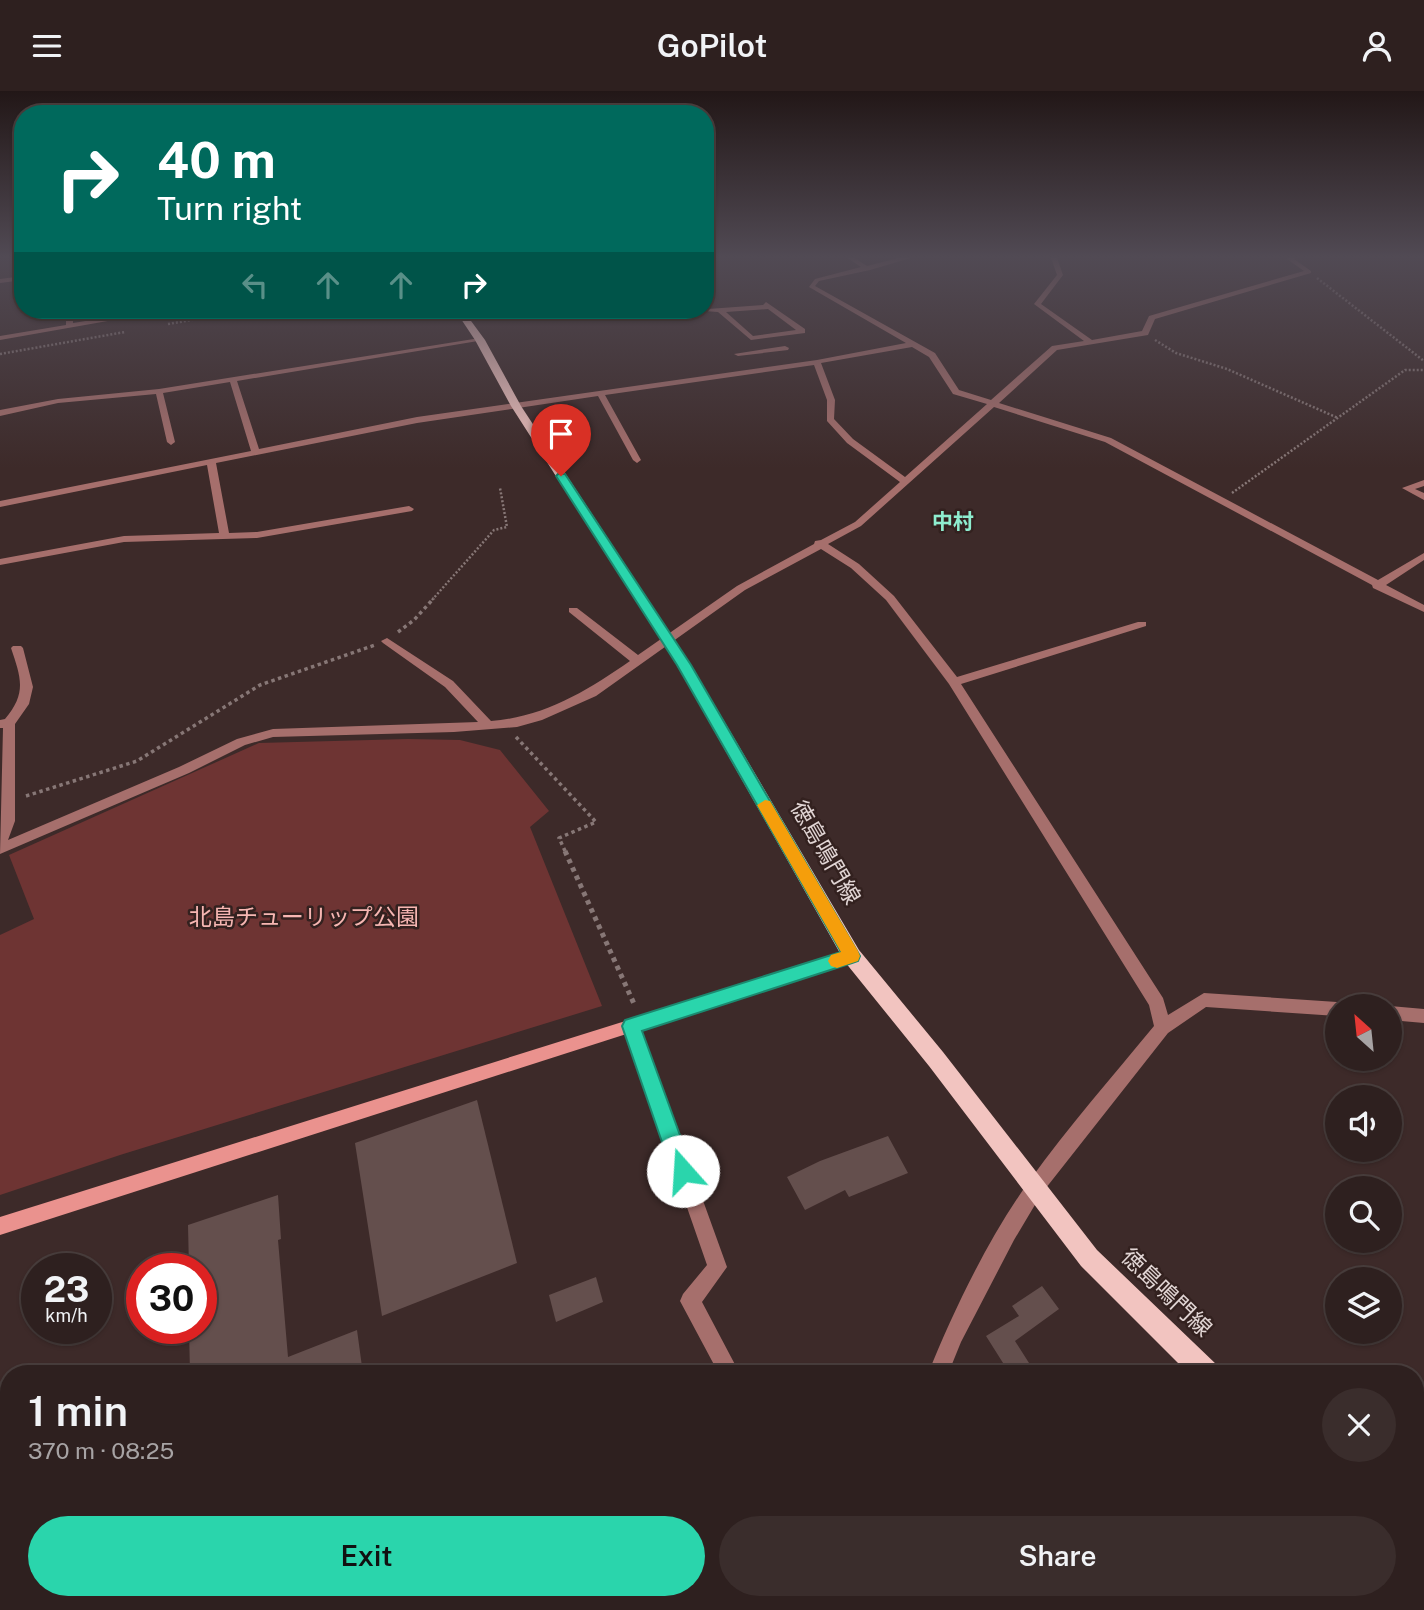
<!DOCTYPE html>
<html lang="en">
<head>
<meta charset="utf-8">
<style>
	:root { --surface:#2e201f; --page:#3a2d2c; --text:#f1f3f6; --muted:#a7a3a4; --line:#493e3d; --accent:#2ad5ac }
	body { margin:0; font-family:"Public Sans","Noto Sans JP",sans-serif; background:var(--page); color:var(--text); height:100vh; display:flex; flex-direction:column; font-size:26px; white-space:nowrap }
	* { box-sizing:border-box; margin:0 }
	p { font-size:23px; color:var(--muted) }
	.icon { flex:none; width:38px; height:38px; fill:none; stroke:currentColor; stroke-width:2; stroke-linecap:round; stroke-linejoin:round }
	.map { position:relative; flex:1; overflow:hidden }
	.panel { position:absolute; left:0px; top:1274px; width:1424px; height:245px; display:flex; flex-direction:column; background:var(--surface); border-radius:28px 28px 0 0; box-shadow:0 2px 5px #0004,0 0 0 2px var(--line) }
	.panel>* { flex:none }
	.hud { position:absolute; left:14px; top:14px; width:700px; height:214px; border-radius:28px; box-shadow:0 2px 5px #0004,0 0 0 2px var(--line); background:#00695c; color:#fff; overflow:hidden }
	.needle { width:46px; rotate:333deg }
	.tools { position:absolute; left:1325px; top:903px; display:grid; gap:14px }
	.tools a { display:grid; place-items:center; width:77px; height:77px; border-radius:50%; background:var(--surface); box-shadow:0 2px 5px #0004,0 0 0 2px var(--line); font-size:35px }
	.speed { position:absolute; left:21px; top:1162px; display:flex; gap:14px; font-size:35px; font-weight:700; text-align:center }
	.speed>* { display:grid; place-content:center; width:91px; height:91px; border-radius:50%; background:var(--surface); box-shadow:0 2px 5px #0004,0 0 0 2px var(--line); line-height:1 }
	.speed small { font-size:18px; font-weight:400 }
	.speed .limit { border:10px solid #d22; background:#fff; color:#111 }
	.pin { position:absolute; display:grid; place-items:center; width:60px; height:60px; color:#fff; margin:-72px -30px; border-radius:50% 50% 50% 0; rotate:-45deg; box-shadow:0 0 7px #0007 }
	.pin .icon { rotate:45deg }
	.me { position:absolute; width:77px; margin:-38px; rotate:341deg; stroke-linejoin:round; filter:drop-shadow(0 0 5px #0008) }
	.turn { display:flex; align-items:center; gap:24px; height:147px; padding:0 28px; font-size:32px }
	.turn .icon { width:91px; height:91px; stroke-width:2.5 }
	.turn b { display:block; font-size:49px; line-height:60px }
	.lanes { display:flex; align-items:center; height:66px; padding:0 28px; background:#0003; justify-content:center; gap:35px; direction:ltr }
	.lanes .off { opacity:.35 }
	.round { display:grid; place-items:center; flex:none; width:74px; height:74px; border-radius:37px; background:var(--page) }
	.overview { display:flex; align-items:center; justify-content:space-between; height:119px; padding:0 28px }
	h1 { font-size:42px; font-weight:600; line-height:52px }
	.button { display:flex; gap:14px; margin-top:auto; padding:14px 28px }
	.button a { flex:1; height:80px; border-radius:42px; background:var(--accent); color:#111; font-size:28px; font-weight:600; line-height:80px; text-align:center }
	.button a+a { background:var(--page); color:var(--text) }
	header { display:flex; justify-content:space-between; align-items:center; height:91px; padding:0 28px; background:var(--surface); font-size:32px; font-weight:600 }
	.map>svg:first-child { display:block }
	.green { fill:#6e3433 }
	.building { fill:#644f4d }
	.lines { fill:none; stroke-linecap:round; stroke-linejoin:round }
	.path-far2 { stroke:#877776; stroke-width:2.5; stroke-dasharray:2 2; stroke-linecap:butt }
	.path-far1 { stroke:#877776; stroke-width:3.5; stroke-dasharray:3.5 3.5; stroke-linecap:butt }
	.path { stroke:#877776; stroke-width:5; stroke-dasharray:4.5 4.5; stroke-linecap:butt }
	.street { fill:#a66f6c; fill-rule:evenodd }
	.secondary { fill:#ea928e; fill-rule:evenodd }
	.primary { fill:#f2c4c0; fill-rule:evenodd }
	.route { fill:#2ad5ac; stroke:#1b8a70; stroke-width:2 }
	.slow { fill:#f59e0b }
	.labels { text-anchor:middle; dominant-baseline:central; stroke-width:5; stroke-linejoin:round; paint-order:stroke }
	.far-quarter-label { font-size:21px; font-weight:bold; fill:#8eedcf; stroke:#33211f }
	.street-label { font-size:23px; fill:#e1d5d4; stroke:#33211f }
	.park-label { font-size:23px; fill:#f7b6b2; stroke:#33211f }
</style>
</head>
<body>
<header><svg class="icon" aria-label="menu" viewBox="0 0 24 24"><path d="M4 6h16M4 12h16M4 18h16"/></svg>GoPilot<svg class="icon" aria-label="person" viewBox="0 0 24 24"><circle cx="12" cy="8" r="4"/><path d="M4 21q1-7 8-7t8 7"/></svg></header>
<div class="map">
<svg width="1424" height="1519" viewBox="0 0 1424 1519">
	<rect width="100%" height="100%" fill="#3d2a29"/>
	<g class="green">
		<polygon points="408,648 460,649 500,659 549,720 530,736 602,915 120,1064 0,1104 0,844 34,828 9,764 259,652"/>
		<rect x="61" y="1510" width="116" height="9"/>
	</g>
	<g class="building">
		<polygon points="477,1009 517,1172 382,1225 355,1052"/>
		<polygon points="888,1045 908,1082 849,1106 845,1099 805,1119 787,1086 820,1070"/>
		<polygon points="278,1104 281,1148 278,1149 288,1266 357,1239 363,1283 190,1283 189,1237 201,1237 201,1178 189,1178 188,1134"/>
		<polygon points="596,1186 603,1211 556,1231 549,1204"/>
		<polygon points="1042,1195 1059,1218 1015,1250 1036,1283 1010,1283 986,1245 1019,1225 1012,1215"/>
	</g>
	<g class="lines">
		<g class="path-far2">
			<polyline points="1317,187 1424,270"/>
			<polyline points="168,233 250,219"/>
			<polyline points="1155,249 1176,262 1227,278 1338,327"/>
			<polyline points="0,263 125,241"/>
			<polyline points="1232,402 1405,279 1424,279"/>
			<polyline points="432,509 494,439 507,436 500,397"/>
		</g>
		<g class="path-far1">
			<polyline points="398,541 414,529 434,507"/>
			<polyline points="516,646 596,731 559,747 566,762"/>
			<polyline points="26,705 137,670 260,594 375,554"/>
		</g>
		<polyline class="path" points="565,760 635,915"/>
		<g class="street">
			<path d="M843 164H850L867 175 910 164H921L870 179 819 190 815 195 935 262 959 299 991 309 1052 255 1084 250 1034 213 1057 184 1050 164H1056L1063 184 1041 213 1092 249 1142 240 1149 225 1304 180 1287 168 1291 164H1298L1294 168 1311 180V182L1155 228 1148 244 1057 259 999 312 1111 347 1378 489 1424 462V469L1386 494 1424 514V521L1373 497 1372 494 1105 351 994 316 861 435 828 453 859 473 894 505 957 586 1138 531H1146V535L961 593 1163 907 1168 924 1204 902 1337 911 1344 915H1337V925L1206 916 1168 942 1042 1102 1014 1149 961 1251 948 1283H928C954 1218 989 1146 1030 1089 1068 1036 1112 986 1154 935L1149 914 949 593 886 509 851 477 821 458 745 499 596 605 542 629 517 636 454 641 273 646 245 654 189 682 0 763 3 637H0V629L5 628C27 602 21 587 11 557L13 555H21L23 557 33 596 29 613 15 633V730L8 749 179 676 237 648 273 638 478 631 445 596 383 552 381 550 387 547 453 590 491 630C544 626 587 600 630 570L569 521V517H577L638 564 737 495 814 453 815 450 821 449 855 431 900 391 847 352 827 330V309L814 274 605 304 641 369 637 372 633 369 598 305 417 332 216 372 229 442 257 441 409 415 414 418 412 420 257 447 124 451 0 474V468L124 445 219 442 207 374 0 416V410L251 360 230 291 163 302 175 351 171 354 167 351 156 303 58 312 0 325V319L58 308 159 298 480 247 484 249 237 290 259 358 417 326 817 269 906 252 809 196 815 188 861 176ZM912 256 929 266 953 303 987 313 905 386 853 348 834 328 835 309 821 272Z"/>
			<polygon points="23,185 23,189 0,192 0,188"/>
			<path d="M766 211 805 238V242L751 249 718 221 704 220 708 218 763 214ZM768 218 796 239 753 245 726 221Z"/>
			<polygon points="66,219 73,219 73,232 155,219 170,219 0,249 0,245 66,234"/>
			<polygon points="785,255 789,257 788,259 738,265 734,263"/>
			<polygon points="1424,389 1424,395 1415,398 1424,402 1424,409 1402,397"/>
			<polygon points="1390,915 1424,918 1424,932 1390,929"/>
			<polygon points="632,928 638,930 640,935 727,1176 702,1211 740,1283 719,1283 680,1210 683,1203 707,1174 624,935 626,930"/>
			<polygon points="823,1510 850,1510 854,1519 827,1519"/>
		</g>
		<polygon class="secondary" points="852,859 857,861 860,865 857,869 0,1144 0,1126"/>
		<g class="primary">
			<polygon points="455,219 463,219 485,249 521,315 691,574 859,859 943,961 1097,1159 1217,1274 1221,1283 1189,1283 1081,1175 929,975 845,871 677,574 511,315 475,249"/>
			<polygon points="1416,1453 1424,1456 1424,1487 1416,1484"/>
		</g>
	</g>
	<linearGradient id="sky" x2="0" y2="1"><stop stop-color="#221717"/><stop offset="0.44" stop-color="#514a54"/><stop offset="1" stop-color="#514a54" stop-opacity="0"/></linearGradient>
	<rect width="1424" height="377" fill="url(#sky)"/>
	<polygon class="route" points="558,383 565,383 691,574 860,865 858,870 852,872 642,940 693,1080 690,1087 683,1090 675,1087 672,1080 622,935 625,929 841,861 677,574 556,385"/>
	<polygon class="slow" points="765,709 770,710 858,860 860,865 858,870 837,877 831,875 828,870 831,864 841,861 757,714"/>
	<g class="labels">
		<g class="far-quarter-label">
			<text x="953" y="430">中村</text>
		</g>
		<g class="street-label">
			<text transform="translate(826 761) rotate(60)">徳島鳴門線</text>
			<text transform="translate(1167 1201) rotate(44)">徳島鳴門線</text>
		</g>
		<g class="park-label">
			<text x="304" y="825">北島チューリップ公園</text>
		</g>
	</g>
</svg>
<div class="tools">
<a><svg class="needle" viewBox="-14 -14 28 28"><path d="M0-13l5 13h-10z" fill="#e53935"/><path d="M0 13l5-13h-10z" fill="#a7a3a4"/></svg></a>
<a><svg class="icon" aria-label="sound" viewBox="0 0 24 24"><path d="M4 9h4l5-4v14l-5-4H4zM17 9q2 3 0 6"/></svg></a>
<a><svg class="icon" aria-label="search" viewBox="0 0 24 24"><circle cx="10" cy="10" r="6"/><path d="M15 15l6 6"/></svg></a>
<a><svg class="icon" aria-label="layers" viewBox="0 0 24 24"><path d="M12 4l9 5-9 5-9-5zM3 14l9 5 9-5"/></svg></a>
</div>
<div class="speed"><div>23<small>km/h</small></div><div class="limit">30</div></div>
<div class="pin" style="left:561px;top:385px;background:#d93025"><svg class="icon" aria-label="arrive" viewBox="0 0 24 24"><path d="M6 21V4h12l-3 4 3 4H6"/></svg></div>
<svg class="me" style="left:683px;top:1080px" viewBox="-20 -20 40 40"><circle r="19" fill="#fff"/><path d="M0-13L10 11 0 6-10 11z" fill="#2ad5ac"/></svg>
<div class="hud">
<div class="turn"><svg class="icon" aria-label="right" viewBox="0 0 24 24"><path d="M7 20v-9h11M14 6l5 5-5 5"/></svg><div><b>40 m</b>Turn right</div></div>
<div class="lanes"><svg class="icon off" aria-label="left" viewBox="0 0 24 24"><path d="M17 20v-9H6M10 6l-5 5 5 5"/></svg><svg class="icon off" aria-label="ahead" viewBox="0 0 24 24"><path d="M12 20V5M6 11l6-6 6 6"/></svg><svg class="icon off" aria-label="ahead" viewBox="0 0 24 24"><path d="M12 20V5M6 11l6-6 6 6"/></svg><svg class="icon" aria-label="right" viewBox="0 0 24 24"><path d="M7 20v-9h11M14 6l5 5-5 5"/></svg></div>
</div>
<section class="panel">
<div class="overview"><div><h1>1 min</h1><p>370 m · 08:25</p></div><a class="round"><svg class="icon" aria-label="close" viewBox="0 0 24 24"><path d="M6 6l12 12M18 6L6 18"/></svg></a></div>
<div class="button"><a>Exit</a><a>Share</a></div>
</section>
</div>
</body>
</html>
